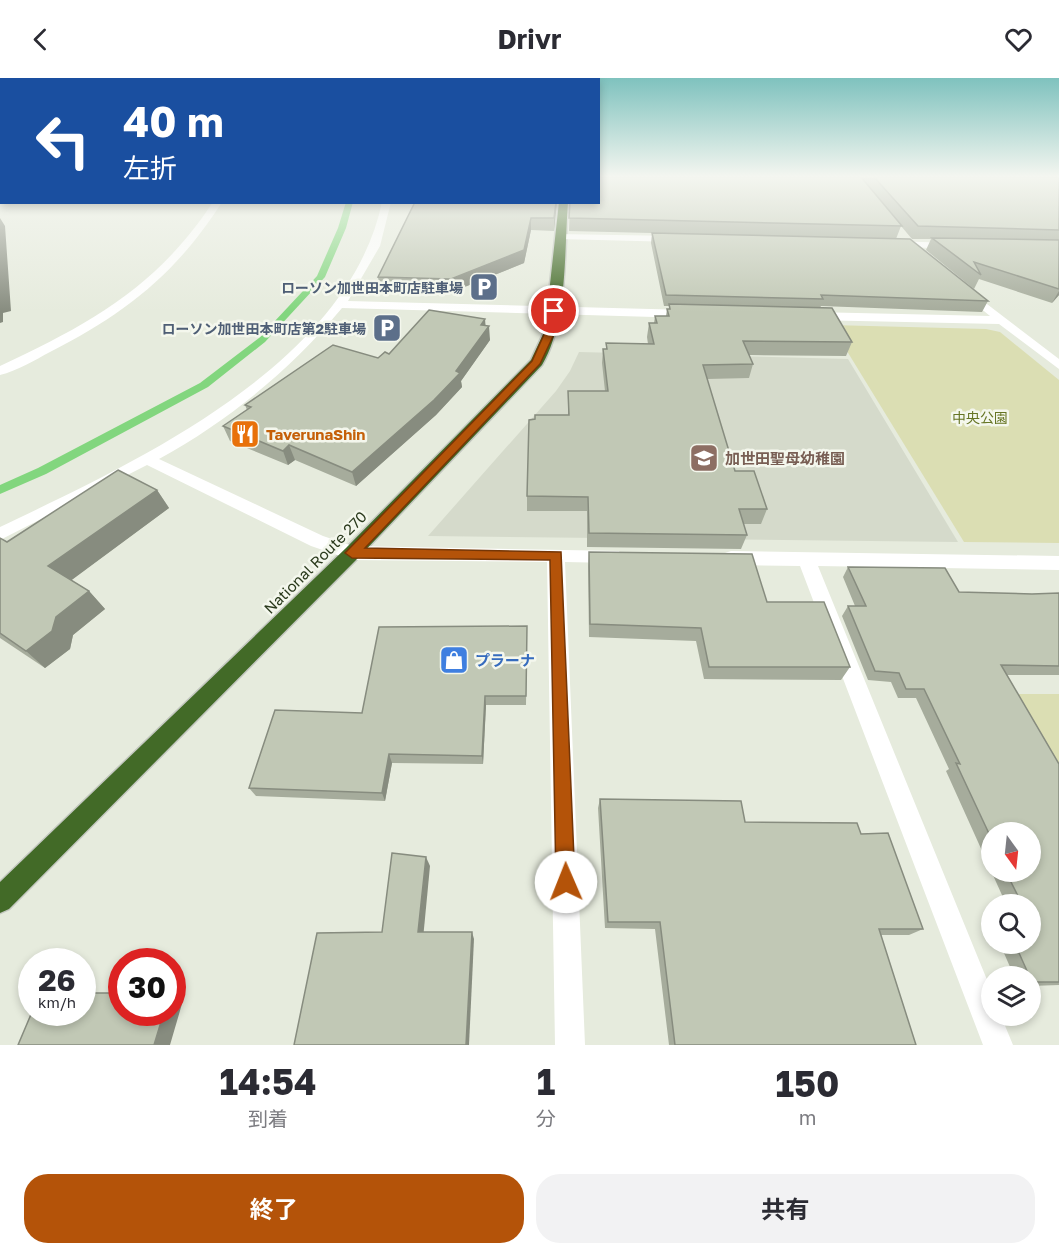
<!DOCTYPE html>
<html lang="ja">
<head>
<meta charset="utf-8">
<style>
	:root { --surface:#fff; --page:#f2f2f3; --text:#2b2b33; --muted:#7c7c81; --accent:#b45309 }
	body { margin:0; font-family:"Golos Text","Noto Sans JP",sans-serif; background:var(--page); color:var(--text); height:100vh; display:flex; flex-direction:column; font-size:22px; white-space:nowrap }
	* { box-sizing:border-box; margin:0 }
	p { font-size:20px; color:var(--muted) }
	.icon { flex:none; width:33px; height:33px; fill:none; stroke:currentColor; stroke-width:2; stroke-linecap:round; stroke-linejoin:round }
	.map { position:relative; height:967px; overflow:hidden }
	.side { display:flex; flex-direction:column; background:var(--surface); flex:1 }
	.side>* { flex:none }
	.hud { position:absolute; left:0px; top:0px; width:600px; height:126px; box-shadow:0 3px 9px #0003; background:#1a4fa0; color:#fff; overflow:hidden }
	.needle { width:39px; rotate:165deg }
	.controls { position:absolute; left:981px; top:744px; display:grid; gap:12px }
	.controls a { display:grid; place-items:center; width:60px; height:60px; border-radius:50%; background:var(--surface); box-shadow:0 3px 9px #0003; font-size:30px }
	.speed { position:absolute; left:18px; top:870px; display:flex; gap:12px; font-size:30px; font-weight:700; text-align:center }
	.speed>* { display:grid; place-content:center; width:78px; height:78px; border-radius:50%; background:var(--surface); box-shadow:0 3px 9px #0003; line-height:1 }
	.speed small { font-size:15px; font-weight:400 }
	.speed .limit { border:9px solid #d22; background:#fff; color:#111 }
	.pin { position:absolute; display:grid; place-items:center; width:51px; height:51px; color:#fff; margin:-26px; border:3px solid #fff; border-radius:50%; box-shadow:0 2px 6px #0007 }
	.me { position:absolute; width:66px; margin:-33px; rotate:359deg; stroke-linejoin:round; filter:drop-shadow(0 0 4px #0008) }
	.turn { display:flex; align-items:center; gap:21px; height:126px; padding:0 24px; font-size:27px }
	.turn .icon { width:78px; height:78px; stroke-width:2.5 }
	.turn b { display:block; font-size:42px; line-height:51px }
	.eta { display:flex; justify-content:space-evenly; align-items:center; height:102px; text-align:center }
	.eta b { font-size:36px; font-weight:700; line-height:42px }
	.button { display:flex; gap:12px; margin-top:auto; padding:12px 24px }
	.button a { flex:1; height:69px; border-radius:24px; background:var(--accent); color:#fff; font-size:24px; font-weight:700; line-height:69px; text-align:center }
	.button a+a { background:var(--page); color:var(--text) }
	header { display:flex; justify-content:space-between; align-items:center; height:78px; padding:0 24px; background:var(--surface); font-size:27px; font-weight:700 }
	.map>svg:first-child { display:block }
	.built { fill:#d5dacb }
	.green { fill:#dbdeb3 }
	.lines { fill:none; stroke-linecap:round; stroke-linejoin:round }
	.stream { fill:#82d67e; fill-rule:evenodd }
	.highway-casing { stroke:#c4c8c0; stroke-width:3 }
	.minor { fill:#fff; fill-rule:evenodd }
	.highway { fill:#426a27; fill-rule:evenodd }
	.wall { fill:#a6ac9c; fill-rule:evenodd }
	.shaded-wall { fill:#878c7f }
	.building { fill:#c1c8b5; stroke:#878c7f; stroke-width:1.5 }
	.route { fill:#b45309; stroke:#753606; stroke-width:1.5 }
	.labels { text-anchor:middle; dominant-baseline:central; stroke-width:5; stroke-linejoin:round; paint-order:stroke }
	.far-service-label { font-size:14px; font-weight:bold; fill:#4e5e75; stroke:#f4f7ed; text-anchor:end }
	.far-park-label { font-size:14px; fill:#667524; stroke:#f4f7ed }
	.food-label { font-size:15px; font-weight:bold; fill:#c56008; stroke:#f4f7ed; text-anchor:start }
	.education-label { font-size:15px; font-weight:bold; fill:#785e54; stroke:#f4f7ed; text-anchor:start }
	.street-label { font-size:15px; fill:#2b3b1d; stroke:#f4f7ed }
	.shop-label { font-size:15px; font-weight:bold; fill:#366cbe; stroke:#f4f7ed; text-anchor:start }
</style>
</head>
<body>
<header><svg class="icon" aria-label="back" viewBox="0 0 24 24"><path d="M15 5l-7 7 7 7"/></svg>Drivr<svg class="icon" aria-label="heart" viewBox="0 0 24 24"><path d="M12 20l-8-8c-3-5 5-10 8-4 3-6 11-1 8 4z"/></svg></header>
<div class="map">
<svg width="1059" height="967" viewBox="0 0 1059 967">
	<rect width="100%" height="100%" fill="#e6ebdd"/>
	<polygon class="built" points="579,274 848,281 958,464 428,458 556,313 570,293"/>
	<g class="green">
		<polygon points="831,247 986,251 1000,254 1059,302 1059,465 964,464"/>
		<polygon points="1010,616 1059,616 1059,701"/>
	</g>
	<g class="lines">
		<polygon class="stream" points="346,124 353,124 346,150 325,199 265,264 208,309 46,396 0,416 0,407 38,390 200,305 259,260 317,198 338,150"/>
		<g class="highway-casing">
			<path id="highway" d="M559 124H568C564 175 568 243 542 287L358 480 9 831 0 835V804L346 470 531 282 545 252Z"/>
		</g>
		<g class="minor">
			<polygon points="2,115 2,121 0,122 0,116"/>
			<path d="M213 124H222C177 195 125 236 50 274 35 282 17 293 0 297V288C90 246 157 209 213 124Z"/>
			<path d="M382 124H391L380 168 348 223 689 232 695 236 689 240 342 230C291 291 230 342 159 381L323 458 353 468 619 473 622 478 619 483 613 485 565 484 585 967H555L547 484 352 482 311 468 147 387 0 462V449C136 384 348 287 382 124Z"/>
			<polygon points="556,156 676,158 681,161 676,164 559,161 556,160"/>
			<polygon points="893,163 952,165 957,168 952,171 889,168 889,164"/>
			<polygon points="966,210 1059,281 1059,291 999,246 812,242 806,238 812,234 990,238 962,215 960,213"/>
			<polygon points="731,473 1059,478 1059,492 818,488 992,914 992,938 1001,938 1013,967 983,967 800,488 731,487 725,485 722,480 725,475"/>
		</g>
		<use href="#highway" class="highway"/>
	</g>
	<g class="wall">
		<polygon points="598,99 1059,99 1059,217 1052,225 979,201 974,211 926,172 931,161 912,161 901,148 896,161 569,153 570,124"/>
		<polygon points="415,124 557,124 554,153 531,152 524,185 452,214 380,212 378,199"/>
		<polygon points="652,155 988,223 982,234 821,228 820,230 852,264 846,278 749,277 753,286 749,300 707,301 735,393 767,431 761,446 743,446 747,457 741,471 587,469 587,433 527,433 527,418 568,337 568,313 605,313 602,285 603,271 606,271 606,265 648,266 647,259 649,245 654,245 655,238 666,238 667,231 669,231 669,228 664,228 651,165"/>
		<polygon points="485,241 485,248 490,262 461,303 462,309 436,337 356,408 295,382 288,387 230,363 223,348 247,332 245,327 378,280"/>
		<polygon points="157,412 169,430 71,502 89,513 105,531 73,557 70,571 45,590 0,560 0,460 7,464"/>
		<polygon points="589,474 767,524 850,589 841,602 704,601 696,563 589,559 588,488"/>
		<path d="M848 489 959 514 1032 516 1059 515V597H1007L1059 686V907L1030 908V898H1014L1000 866H1030V826H1006L946 693 949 691 916 620H898L891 604 868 602 842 538 848 528H855L843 499ZM992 754 1030 794H992Z"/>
		<polygon points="527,548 526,627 486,627 483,686 392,685 385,723 256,718 249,710 362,635"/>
		<polygon points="600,721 745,744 861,756 923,851 909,857 881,857 916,967 669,967 655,851 605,850 598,730"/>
	</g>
	<g class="shaded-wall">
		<polygon points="556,124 557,124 554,153 554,140"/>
		<polygon points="0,140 5,148 11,233 3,235 3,244 0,245"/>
		<polygon points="531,140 531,152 524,185 452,214 451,201"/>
		<polygon points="1059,213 1059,217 1052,225"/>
		<polygon points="485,241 486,253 489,248 490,262 461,303 462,309 436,337 356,408 352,394 456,293 481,247"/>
		<polygon points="289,367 295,382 288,387 283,373"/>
		<polygon points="157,412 169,430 65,507 48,488"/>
		<polygon points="89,513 105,531 73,557 70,571 45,590 26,573 56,539"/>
		<polygon points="485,618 486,627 483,686 482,678"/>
		<polygon points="389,676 392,685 385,723 382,715"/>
		<polygon points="426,779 430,788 423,861 418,854"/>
		<polygon points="472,854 474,861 469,967 466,967"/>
		<polygon points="172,916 184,919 170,967 154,967 164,934 172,934"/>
	</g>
	<g class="building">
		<polygon points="598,99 861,99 902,148 569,140 570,124 598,124"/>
		<polygon points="874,99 1059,99 1059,152 918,148"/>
		<polygon points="415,124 556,124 554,140 531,140 524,172 451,201 378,199"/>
		<polygon points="652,155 910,161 988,223 821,217 823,221 666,217"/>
		<polygon points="932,160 1059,162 1059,211 974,184 981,197"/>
		<polygon points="669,226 832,230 852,264 743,263 753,286 703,287 735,393 754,393 767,431 739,431 747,457 589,455 588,419 527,418 529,342 535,341 535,337 569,337 568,313 608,313 603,271 607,271 606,265 654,266 649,245 657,245 655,238 669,238 667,231 670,231"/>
		<polygon points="429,232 485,241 481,247 489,248 456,293 460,295 434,322 352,394 289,367 283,373 223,348 251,329 245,327 333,267 378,280 385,274 389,276"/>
		<polygon points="118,392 157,412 48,488 89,513 56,539 52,553 26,573 0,555 0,460 7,464"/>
		<polygon points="589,474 752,476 767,524 824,524 850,589 709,589 701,550 590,546"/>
		<polygon points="848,489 945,490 959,514 1032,516 1059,515 1059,588 1001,587 1059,686 1059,904 1032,904 1015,866 1030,866 1030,848 1032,848 1030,846 1030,826 1022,826 1006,794 1030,794 1030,754 992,754 992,762 956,685 960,686 924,611 906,611 899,595 875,593 848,528 866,528"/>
		<polygon points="527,548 526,618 485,618 482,678 389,676 382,715 249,710 275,632 362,635 379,549"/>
		<polygon points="600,721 741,723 745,744 857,745 861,756 888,755 923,851 879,851 916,967 675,967 660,844 608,844"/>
		<polygon points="392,775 426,779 418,854 472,854 466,967 294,967 317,855 382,854"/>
		<polygon points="82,915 122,915 122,934 164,934 154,967 18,967 32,934 82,934"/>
	</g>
	<linearGradient id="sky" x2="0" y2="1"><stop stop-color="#7fc2be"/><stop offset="0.42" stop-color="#f4f6f0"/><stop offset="1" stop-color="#f4f6f0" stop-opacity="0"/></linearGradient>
	<rect width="1059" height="234" fill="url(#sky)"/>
	<polygon class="route" points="554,230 559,233 556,252 540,286 365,470 561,474 575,804 572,811 566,814 559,811 556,804 550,482 352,480 345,475 532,283 546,252 550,233"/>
	<defs>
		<g id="parking-square" transform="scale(1.5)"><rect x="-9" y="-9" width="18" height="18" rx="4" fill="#5c6f8a" stroke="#f4f7ed"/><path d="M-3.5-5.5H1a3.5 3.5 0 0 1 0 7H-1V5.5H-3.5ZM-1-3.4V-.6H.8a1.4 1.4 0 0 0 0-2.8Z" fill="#fff"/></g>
		<g id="restaurant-square" transform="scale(1.5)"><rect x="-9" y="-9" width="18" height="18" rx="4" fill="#e8710a" stroke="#f4f7ed"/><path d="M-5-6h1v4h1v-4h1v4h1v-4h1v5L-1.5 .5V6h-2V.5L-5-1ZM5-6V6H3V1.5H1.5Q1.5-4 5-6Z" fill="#fff"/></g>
		<g id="school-square" transform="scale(1.5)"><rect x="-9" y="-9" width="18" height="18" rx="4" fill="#8d6e63" stroke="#f4f7ed"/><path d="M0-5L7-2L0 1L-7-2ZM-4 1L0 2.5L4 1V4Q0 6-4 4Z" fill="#fff"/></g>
		<g id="shop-square" transform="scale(1.5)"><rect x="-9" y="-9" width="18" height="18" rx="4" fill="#3f7fe0" stroke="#f4f7ed"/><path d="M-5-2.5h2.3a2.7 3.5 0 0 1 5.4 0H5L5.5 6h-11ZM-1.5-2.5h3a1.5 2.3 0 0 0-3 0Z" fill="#fff"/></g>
	</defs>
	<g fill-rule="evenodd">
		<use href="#parking-square" x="484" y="209"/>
		<use href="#parking-square" x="387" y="250"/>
		<use href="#restaurant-square" x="245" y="356"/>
		<use href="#school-square" x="704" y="380"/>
		<use href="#shop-square" x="454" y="582"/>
	</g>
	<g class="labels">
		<g class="far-service-label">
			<text x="463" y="209">ローソン加世田本町店駐車場</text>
			<text x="366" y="250">ローソン加世田本町店第2駐車場</text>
		</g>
		<g class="far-park-label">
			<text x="980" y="339">中央公園</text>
		</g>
		<g class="food-label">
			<text x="266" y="356">TaverunaShin</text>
		</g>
		<g class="education-label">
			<text x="725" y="380">加世田聖母幼稚園</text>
		</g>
		<g class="street-label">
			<text transform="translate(315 484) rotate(-45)">National Route 270</text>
		</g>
		<g class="shop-label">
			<text x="475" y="582">プラーナ</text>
		</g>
	</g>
</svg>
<div class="controls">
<a><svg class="needle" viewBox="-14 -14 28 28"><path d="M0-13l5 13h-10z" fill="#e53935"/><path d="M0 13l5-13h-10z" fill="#7c7c81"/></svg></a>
<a><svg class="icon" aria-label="search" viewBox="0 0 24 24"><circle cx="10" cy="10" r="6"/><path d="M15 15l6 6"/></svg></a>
<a><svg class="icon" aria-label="layers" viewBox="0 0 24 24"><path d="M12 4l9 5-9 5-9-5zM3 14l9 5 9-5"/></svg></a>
</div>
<div class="speed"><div>26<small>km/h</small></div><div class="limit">30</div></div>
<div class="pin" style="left:554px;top:233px;background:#d93025"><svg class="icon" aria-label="arrive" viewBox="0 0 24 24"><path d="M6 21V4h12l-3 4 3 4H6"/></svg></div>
<svg class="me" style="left:566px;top:804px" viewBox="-20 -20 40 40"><circle r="19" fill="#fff"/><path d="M0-13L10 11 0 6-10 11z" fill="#b45309"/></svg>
<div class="hud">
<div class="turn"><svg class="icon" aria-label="left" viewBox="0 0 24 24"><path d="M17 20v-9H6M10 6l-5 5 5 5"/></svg><div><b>40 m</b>左折</div></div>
</div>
</div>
<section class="side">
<div class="eta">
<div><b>14:54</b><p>到着</p></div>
<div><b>1</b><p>分</p></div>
<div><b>150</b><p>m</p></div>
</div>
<div class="button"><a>終了</a><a>共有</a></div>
</section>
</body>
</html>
